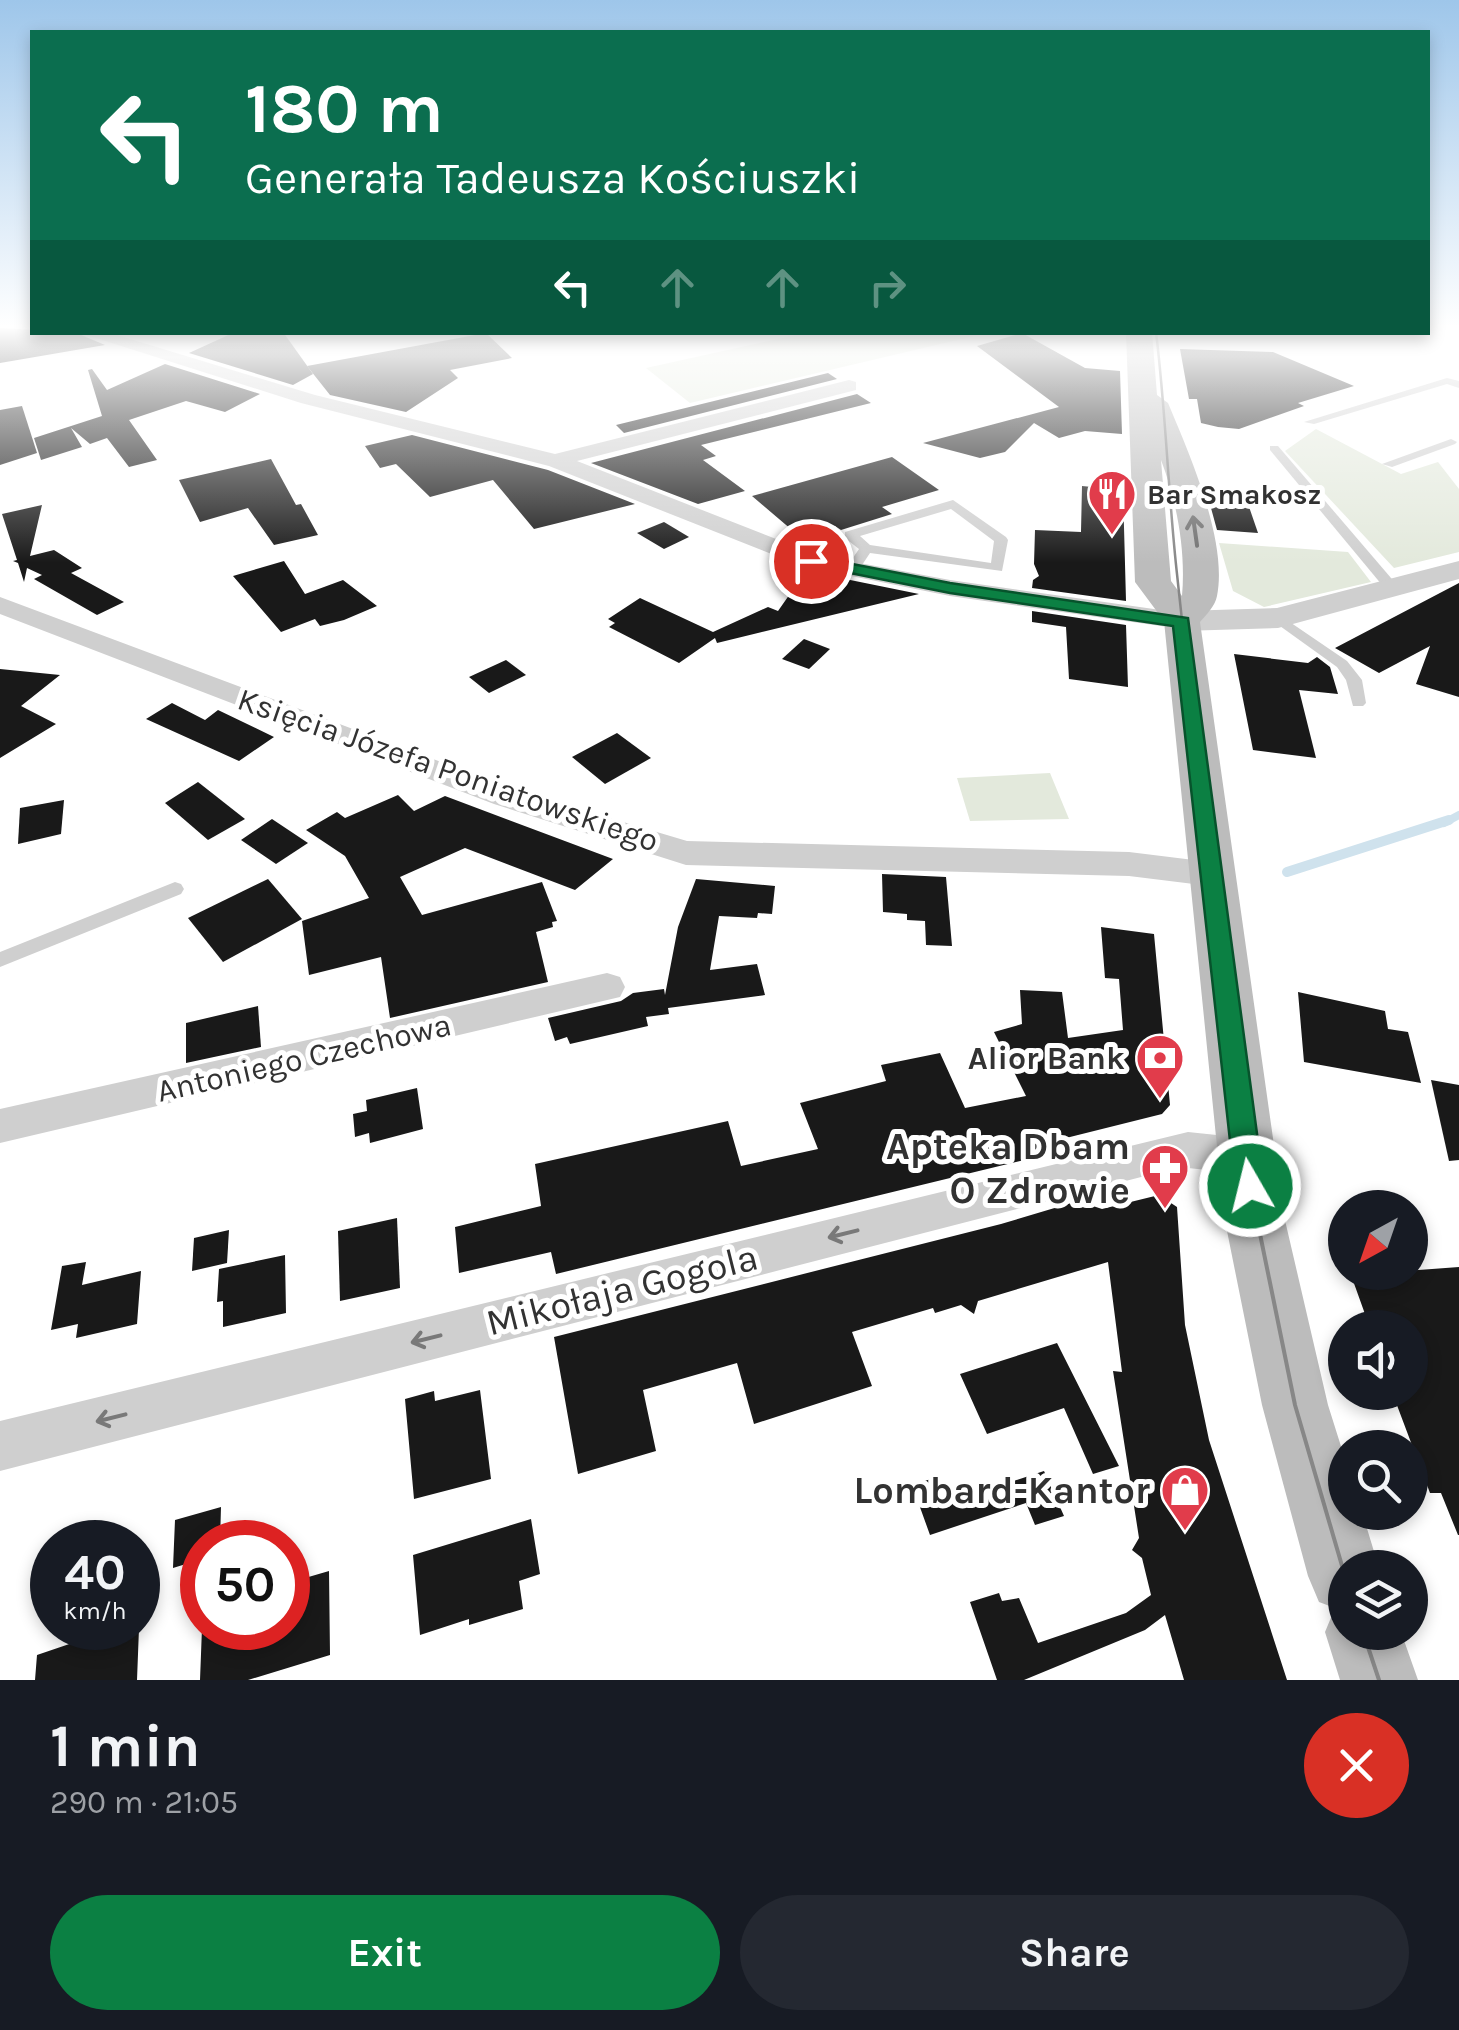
<!DOCTYPE html>
<html lang="en">
<head>
<meta charset="utf-8">
<style>
	:root { --surface:#171b24; --page:#242831; --text:#f1f3f6; --muted:#9ea1a6; --accent:#0b8043 }
	body { margin:0; font-family:Karla,sans-serif; background:var(--page); color:var(--text); height:100vh; display:flex; flex-direction:column; font-size:38px; white-space:nowrap }
	* { box-sizing:border-box; margin:0 }
	p { font-size:32px; color:var(--muted) }
	.icon { flex:none; width:55px; height:55px; fill:none; stroke:currentColor; stroke-width:2; stroke-linecap:round; stroke-linejoin:round }
	.map { position:relative; height:1680px; overflow:hidden }
	.panel { display:flex; flex-direction:column; background:var(--surface); flex:1 }
	.panel>* { flex:none }
	.top-card { position:absolute; left:30px; top:30px; width:1400px; height:305px; border-radius:0px; box-shadow:0 5px 15px #0003; background:#0b6e4f; color:#fff; overflow:hidden }
	.needle { width:65px; rotate:220deg }
	.buttons { position:absolute; left:1328px; top:1190px; display:grid; gap:20px }
	.buttons a { display:grid; place-items:center; width:100px; height:100px; border-radius:50%; background:var(--surface); box-shadow:0 5px 15px #0003; font-size:50px }
	.speed { position:absolute; left:30px; top:1520px; display:flex; gap:20px; font-size:50px; font-weight:700; text-align:center }
	.speed>* { display:grid; place-content:center; width:130px; height:130px; border-radius:50%; background:var(--surface); box-shadow:0 5px 15px #0003; line-height:1 }
	.speed small { font-size:25px; font-weight:400 }
	.speed .limit { border:15px solid #d22; background:#fff; color:#111 }
	.pin { position:absolute; display:grid; place-items:center; width:85px; height:85px; color:#fff; margin:-42px; border:5px solid #fff; border-radius:50%; box-shadow:0 2px 10px #0007 }
	.me { position:absolute; width:110px; margin:-55px; rotate:352deg; stroke-linejoin:round; filter:drop-shadow(0 0 8px #0008) }
	.turn { display:flex; align-items:center; gap:35px; height:210px; padding:0 50px; font-size:45px }
	.turn .icon { width:130px; height:130px; stroke-width:2.5 }
	.turn b { display:block; font-size:70px; line-height:85px }
	.lanes { display:flex; align-items:center; height:95px; padding:0 50px; background:#0003; justify-content:center; gap:50px; direction:ltr }
	.lanes .off { opacity:.35 }
	.round { display:grid; place-items:center; flex:none; width:105px; height:105px; border-radius:52px; background:var(--page) }
	.head { display:flex; align-items:center; justify-content:space-between; height:170px; padding:0 50px }
	h1 { font-size:60px; font-weight:700; line-height:75px }
	.action { display:flex; gap:20px; margin-top:auto; padding:20px 50px }
	.action a { flex:1; height:115px; border-radius:60px; background:var(--accent); color:#fff; font-size:40px; font-weight:700; line-height:115px; text-align:center }
	.action a+a { background:var(--page); color:var(--text) }
	.map>svg:first-child { display:block }
	.green { fill:#e3e9dc }
	.lines { fill:none; stroke-linecap:round; stroke-linejoin:round }
	.stream-far1 { stroke:#cfe2ed; stroke-width:8 }
	.stream { stroke:#cfe2ed; stroke-width:10 }
	.building { fill:#191919 }
	.service { fill:#cfcfcf; fill-rule:evenodd }
	.minor { fill:#cfcfcf; fill-rule:evenodd }
	.tertiary { fill:#cfcfcf; fill-rule:evenodd }
	.secondary { fill:#bcbcbc; fill-rule:evenodd }
	.tram-far1 { stroke:#878787; stroke-width:2.5 }
	.tram { stroke:#878787; stroke-width:4 }
	.oneway { stroke:#707070 }
	.oneway2 { stroke:#797979 }
	.route { fill:#0b8043; stroke:#07532c; stroke-width:2.5 }
	.labels { text-anchor:middle; dominant-baseline:central; stroke-width:10; stroke-linejoin:round; paint-order:stroke }
	.far-poi-label { font-size:28px; font-weight:bold; fill:#323232; stroke:#fff; text-anchor:start }
	.street-label { font-size:32px; fill:#323232; stroke:#fff }
	.poi-label { font-size:32px; font-weight:bold; fill:#323232; stroke:#fff; text-anchor:end }
	.near-poi-label { font-size:38px; font-weight:bold; fill:#323232; stroke:#fff; text-anchor:end }
	.near-street-label { font-size:38px; fill:#323232; stroke:#fff }
</style>
</head>
<body>
<div class="map">
<svg width="1459" height="1680" viewBox="0 0 1459 1680">
	<rect width="100%" height="100%" fill="#fff"/>
	<g class="green">
		<polygon points="805,333 805,332 987,333 690,403 646,368"/>
		<polygon points="1316,429 1401,474 1438,462 1459,489 1459,552 1394,568 1285,451"/>
		<polygon points="1219,543 1348,552 1371,582 1264,607 1233,591"/>
		<polygon points="1050,773 1069,819 970,821 957,778"/>
	</g>
	<g class="lines">
		<polyline class="stream-far1" points="1444,823 1459,815"/>
		<polyline class="stream" points="1287,872 1449,820"/>
	</g>
	<g class="building">
		<polygon points="0,328 74,332 105,345 0,363"/>
		<polygon points="235,332 283,332 313,374 293,385 189,353"/>
		<polygon points="486,333 512,358 450,370 458,378 406,412 330,395 307,366"/>
		<polygon points="1022,333 1085,368 1120,371 1122,434 1085,431 1059,438 1034,423 1005,452 980,458 923,443 1059,407 977,346"/>
		<polygon points="1180,349 1273,352 1354,386 1298,403 1304,406 1239,429 1218,427 1201,423 1197,399 1189,399"/>
		<polygon points="165,364 260,394 225,412 186,401 129,420 157,460 129,467 107,438 90,444 71,428 82,447 41,460 34,438 102,416 88,370 92,369 107,390"/>
		<polygon points="828,373 837,379 624,433 616,425"/>
		<polygon points="857,394 871,403 701,445 716,456 703,460 745,491 698,504 591,463"/>
		<polygon points="22,406 37,453 0,465 0,410"/>
		<polygon points="412,435 548,470 635,504 534,529 493,480 430,497 396,464 380,468 365,446"/>
		<polygon points="892,457 939,490 882,507 892,514 841,530 835,526 799,536 752,496"/>
		<polygon points="271,459 296,505 301,504 318,535 274,545 248,508 200,522 179,480"/>
		<polygon points="1082,486 1123,490 1126,601 1032,588 1033,580 1039,576 1034,564 1035,530 1081,532"/>
		<polygon points="1208,497 1247,501 1258,533 1217,530"/>
		<polygon points="42,505 30,556 54,550 82,568 71,573 124,602 97,615 34,579 42,575 27,568 24,582 18,563 13,561 17,560 2,514"/>
		<polygon points="664,522 689,537 664,549 637,533"/>
		<polygon points="284,561 305,594 343,580 377,606 344,620 320,626 315,619 281,632 233,576"/>
		<polygon points="806,571 919,594 717,643 715,638 679,663 609,627 615,623 608,619 640,598 713,632 768,607 778,611"/>
		<polygon points="1459,583 1459,697 1416,684 1430,646 1379,673 1335,648"/>
		<polygon points="1032,611 1126,625 1128,687 1069,679 1066,627 1032,622"/>
		<polygon points="804,639 830,649 809,669 782,659"/>
		<polygon points="1234,654 1308,663 1317,657 1330,667 1338,694 1299,690 1316,758 1253,750"/>
		<polygon points="506,660 526,675 489,693 469,677"/>
		<polygon points="0,669 60,675 21,706 56,724 0,758"/>
		<polygon points="172,703 205,720 218,710 274,737 239,761 146,719"/>
		<polygon points="617,733 651,758 605,784 572,757"/>
		<polygon points="198,782 245,819 208,840 165,803"/>
		<polygon points="398,795 414,811 445,796 613,859 575,890 465,848 400,877 422,915 542,882 557,921 552,922 553,927 536,932 548,982 390,1018 381,957 309,975 302,921 369,898 345,856 306,830 337,812 345,818"/>
		<polygon points="64,800 61,834 18,844 20,808"/>
		<polygon points="272,819 308,843 276,864 241,840"/>
		<polygon points="882,874 946,877 952,946 926,945 925,921 907,920 907,914 883,912"/>
		<polygon points="268,879 302,919 223,962 188,918"/>
		<polygon points="696,879 775,886 772,914 758,913 757,918 719,916 710,970 757,964 765,995 668,1008 669,1014 646,1017 648,1026 570,1044 567,1037 555,1041 548,1018 621,1001 633,993 664,989 665,995 678,927"/>
		<polygon points="1101,927 1154,934 1170,1105 1162,1114 1058,1140 1053,1153 556,1274 551,1252 459,1273 455,1227 541,1206 535,1164 728,1121 741,1166 818,1149 800,1103 886,1081 881,1065 940,1053 965,1108 1026,1096 994,1032 1022,1024 1020,990 1062,992 1068,1038 1123,1030 1119,979 1105,978"/>
		<polygon points="1298,992 1385,1011 1388,1029 1408,1032 1421,1083 1304,1062"/>
		<polygon points="258,1006 261,1047 186,1063 186,1023"/>
		<polygon points="1431,1080 1459,1085 1459,1160 1449,1161"/>
		<polygon points="417,1088 423,1129 370,1143 369,1133 355,1137 353,1114 367,1111 366,1100"/>
		<polygon points="1159,1195 1177,1207 1185,1325 1209,1440 1287,1680 1184,1680 1165,1615 1145,1630 1024,1680 997,1680 970,1602 999,1593 1002,1601 1019,1598 1038,1643 1126,1613 1151,1595 1142,1558 1132,1550 1139,1538 1113,1371 1122,1372 1108,1262 978,1301 974,1314 961,1305 935,1313 933,1308 852,1332 872,1386 754,1424 737,1363 643,1390 656,1451 578,1474 554,1337 1001,1224 1078,1201 1102,1209"/>
		<polygon points="397,1218 400,1288 340,1301 338,1231"/>
		<polygon points="229,1230 227,1263 192,1271 194,1238"/>
		<polygon points="285,1255 286,1313 223,1327 223,1301 217,1302 219,1269"/>
		<polygon points="86,1262 82,1285 141,1271 137,1324 76,1338 78,1324 51,1330 62,1266"/>
		<polygon points="1459,1267 1459,1535 1458,1535 1441,1493 1430,1493 1392,1392 1410,1392 1410,1328 1370,1328 1351,1275"/>
		<polygon points="1057,1343 1119,1466 1093,1474 1064,1408 987,1434 960,1374"/>
		<polygon points="480,1390 491,1479 414,1499 405,1399 434,1391 435,1401"/>
		<polygon points="1044,1471 1064,1516 1035,1525 1026,1503 930,1535 912,1485 937,1477 947,1503"/>
		<polygon points="221,1507 220,1542 202,1542 202,1559 173,1568 175,1520"/>
		<polygon points="531,1519 540,1574 519,1581 523,1609 469,1625 469,1619 420,1635 413,1555"/>
		<polygon points="329,1571 330,1655 248,1680 200,1680 202,1628 288,1628 288,1583"/>
		<polygon points="103,1628 139,1628 137,1680 35,1680 37,1655 87,1638 87,1632"/>
	</g>
	<g class="lines">
		<g class="service">
			<polygon points="1447,378 1459,381 1459,388 1447,384 1314,424 1304,422"/>
			<polygon points="1451,439 1457,442 1455,444 1392,467 1382,464"/>
			<polygon points="1270,446 1278,446 1397,585 1397,591 1387,591 1270,450"/>
			<path d="M953 500 1006 537 1008 540 1002 571 870 553 856 574H846L844 571 859 549 845 538V532ZM951 509 994 541 991 563 870 545 860 536Z"/>
			<polygon points="1278,614 1347,661 1362,680 1366,703 1363,706 1353,706 1346,680 1337,667 1273,621 1271,618"/>
			<polygon points="175,882 181,884 184,889 181,894 0,967 0,952"/>
		</g>
		<g class="minor">
			<polygon points="77,332 107,332 315,395 555,454 849,380 856,382 856,390 577,461 817,555 950,580 1182,613 1195,621 1182,629 950,596 802,566 549,466 301,403"/>
			<polygon points="0,597 516,790 687,841 1129,852 1210,862 1222,866 1227,874 1222,882 1210,886 1129,876 686,865 494,804 0,614"/>
			<polygon points="607,973 620,977 625,987 620,997 0,1143 0,1109"/>
			<polygon points="1188,1132 1245,1138 1260,1143 1266,1156 1260,1169 1245,1174 1188,1168 1145,1176 0,1471 0,1421"/>
		</g>
		<polygon class="tertiary" points="1459,561 1459,579 1278,628 1182,631 1170,628 1166,621 1170,614 1182,611 1277,608"/>
		<path class="secondary" d="M1126 332H1152L1157 395 1168 403C1189 453 1228 541 1217 596 1215 606 1207 614 1200 622L1284 1216 1328 1405 1345 1459V1512H1362L1379 1568H1345V1632H1401L1418 1680H1340L1325 1632 1335 1608 1319 1602 1308 1576 1262 1405 1224 1216 1164 621 1135 582ZM1161 460C1177 502 1186 551 1182 596L1171 581Z"/>
		<path class="tram-far1" d="M1156 332C1166 413 1168 493 1177 574 1199 781 1225 987 1251 1193"/>
		<g class="tram">
			<polyline points="1251,1190 1295,1405 1345,1576"/>
			<polyline points="1363,1632 1379,1680"/>
		</g>
	</g>
	<defs><path id="oneway-shaft" d="M-6 0H5M1.5-3L5.5 0L1.5 3" fill="none" stroke-width="1.6" stroke-linecap="round" stroke-linejoin="round" transform="scale(2.5)"/></defs>
	<use class="oneway" href="#oneway-shaft" transform="translate(1195 531) rotate(-98)"/>
	<g class="oneway2">
		<use href="#oneway-shaft" transform="translate(843 1234) rotate(166)"/>
		<use href="#oneway-shaft" transform="translate(426 1339) rotate(166)"/>
		<use href="#oneway-shaft" transform="translate(111 1418) rotate(166)"/>
	</g>
	<linearGradient id="sky" x2="0" y2="1"><stop stop-color="#9ec6ea"/><stop offset="0.58" stop-color="#fff"/><stop offset="1" stop-color="#fff" stop-opacity="0"/></linearGradient>
	<rect width="1459" height="563" fill="url(#sky)"/>
	<polygon class="route" points="811,556 950,583 1188,618 1264,1186 1260,1195 1250,1199 1239,1195 1235,1186 1173,626 950,593 805,564 805,557"/>
	<defs>
		<g id="restaurant-pin" transform="scale(2.5)"><path d="M0 17L-7.5 6A9.5 9.5 0 1 1 7.5 6Z" fill="#e13c4b" stroke="#fff"/><path d="M-5-6h1v4h1v-4h1v4h1v-4h1v5L-1.5 .5V6h-2V.5L-5-1ZM5-6V6H3V1.5H1.5Q1.5-4 5-6Z" fill="#fff"/></g>
		<g id="bank-pin" transform="scale(2.5)"><path d="M0 17L-7.5 6A9.5 9.5 0 1 1 7.5 6Z" fill="#e13c4b" stroke="#fff"/><path d="M-6-4H6V4H-6ZM0-2.3a2.3 2.3 0 1 0 0 4.6a2.3 2.3 0 1 0 0-4.6Z" fill="#fff"/></g>
		<g id="pharmacy-pin" transform="scale(2.5)"><path d="M0 17L-7.5 6A9.5 9.5 0 1 1 7.5 6Z" fill="#e13c4b" stroke="#fff"/><path d="M-2-6h4v4h4v4h-4v4h-4v-4h-4v-4h4Z" fill="#fff"/></g>
		<g id="shop-pin" transform="scale(2.5)"><path d="M0 17L-7.5 6A9.5 9.5 0 1 1 7.5 6Z" fill="#e13c4b" stroke="#fff"/><path d="M-5-2.5h2.3a2.7 3.5 0 0 1 5.4 0H5L5.5 6h-11ZM-1.5-2.5h3a1.5 2.3 0 0 0-3 0Z" fill="#fff"/></g>
	</defs>
	<g fill-rule="evenodd">
		<use href="#restaurant-pin" x="1112" y="494"/>
		<use href="#bank-pin" x="1160" y="1058"/>
		<use href="#pharmacy-pin" x="1165" y="1168"/>
		<use href="#shop-pin" x="1185" y="1490"/>
	</g>
	<g class="labels">
		<g class="far-poi-label">
			<text x="1147" y="494">Bar Smakosz</text>
		</g>
		<g class="street-label">
			<text transform="translate(448 770) rotate(19)">Księcia Józefa Poniatowskiego</text>
			<text transform="translate(304 1058) rotate(-13)">Antoniego Czechowa</text>
		</g>
		<g class="poi-label">
			<text x="1125" y="1058">Alior Bank</text>
		</g>
		<g class="near-poi-label">
			<text x="1130" y="1146">Apteka Dbam<tspan x="1130" dy="44">O Zdrowie</tspan></text>
			<text x="1150" y="1490">Lombard-Kantor</text>
		</g>
		<g class="near-street-label">
			<text transform="translate(622 1290) rotate(-14)">Mikołaja Gogola</text>
		</g>
	</g>
</svg>
<div class="buttons">
<a><svg class="needle" viewBox="-14 -14 28 28"><path d="M0-13l5 13h-10z" fill="#e53935"/><path d="M0 13l5-13h-10z" fill="#9ea1a6"/></svg></a>
<a><svg class="icon" aria-label="sound" viewBox="0 0 24 24"><path d="M4 9h4l5-4v14l-5-4H4zM17 9q2 3 0 6"/></svg></a>
<a><svg class="icon" aria-label="search" viewBox="0 0 24 24"><circle cx="10" cy="10" r="6"/><path d="M15 15l6 6"/></svg></a>
<a><svg class="icon" aria-label="layers" viewBox="0 0 24 24"><path d="M12 4l9 5-9 5-9-5zM3 14l9 5 9-5"/></svg></a>
</div>
<div class="speed"><div>40<small>km/h</small></div><div class="limit">50</div></div>
<div class="pin" style="left:811px;top:561px;background:#d93025"><svg class="icon" aria-label="arrive" viewBox="0 0 24 24"><path d="M6 21V4h12l-3 4 3 4H6"/></svg></div>
<svg class="me" style="left:1250px;top:1186px" viewBox="-20 -20 40 40"><circle r="17" fill="#0b8043" stroke="#fff" stroke-width="3"/><path d="M0-11L8 9 0 5-8 9z" fill="#fff"/></svg>
<div class="top-card">
<div class="turn"><svg class="icon" aria-label="left" viewBox="0 0 24 24"><path d="M17 20v-9H6M10 6l-5 5 5 5"/></svg><div><b>180 m</b>Generała Tadeusza Kościuszki</div></div>
<div class="lanes"><svg class="icon" aria-label="left" viewBox="0 0 24 24"><path d="M17 20v-9H6M10 6l-5 5 5 5"/></svg><svg class="icon off" aria-label="ahead" viewBox="0 0 24 24"><path d="M12 20V5M6 11l6-6 6 6"/></svg><svg class="icon off" aria-label="ahead" viewBox="0 0 24 24"><path d="M12 20V5M6 11l6-6 6 6"/></svg><svg class="icon off" aria-label="right" viewBox="0 0 24 24"><path d="M7 20v-9h11M14 6l5 5-5 5"/></svg></div>
</div>
</div>
<section class="panel">
<div class="head"><div><h1>1 min</h1><p>290 m · 21:05</p></div><a class="round" style="background:#d93025;color:#fff"><svg class="icon" aria-label="close" viewBox="0 0 24 24"><path d="M6 6l12 12M18 6L6 18"/></svg></a></div>
<div class="action"><a>Exit</a><a>Share</a></div>
</section>
</body>
</html>
